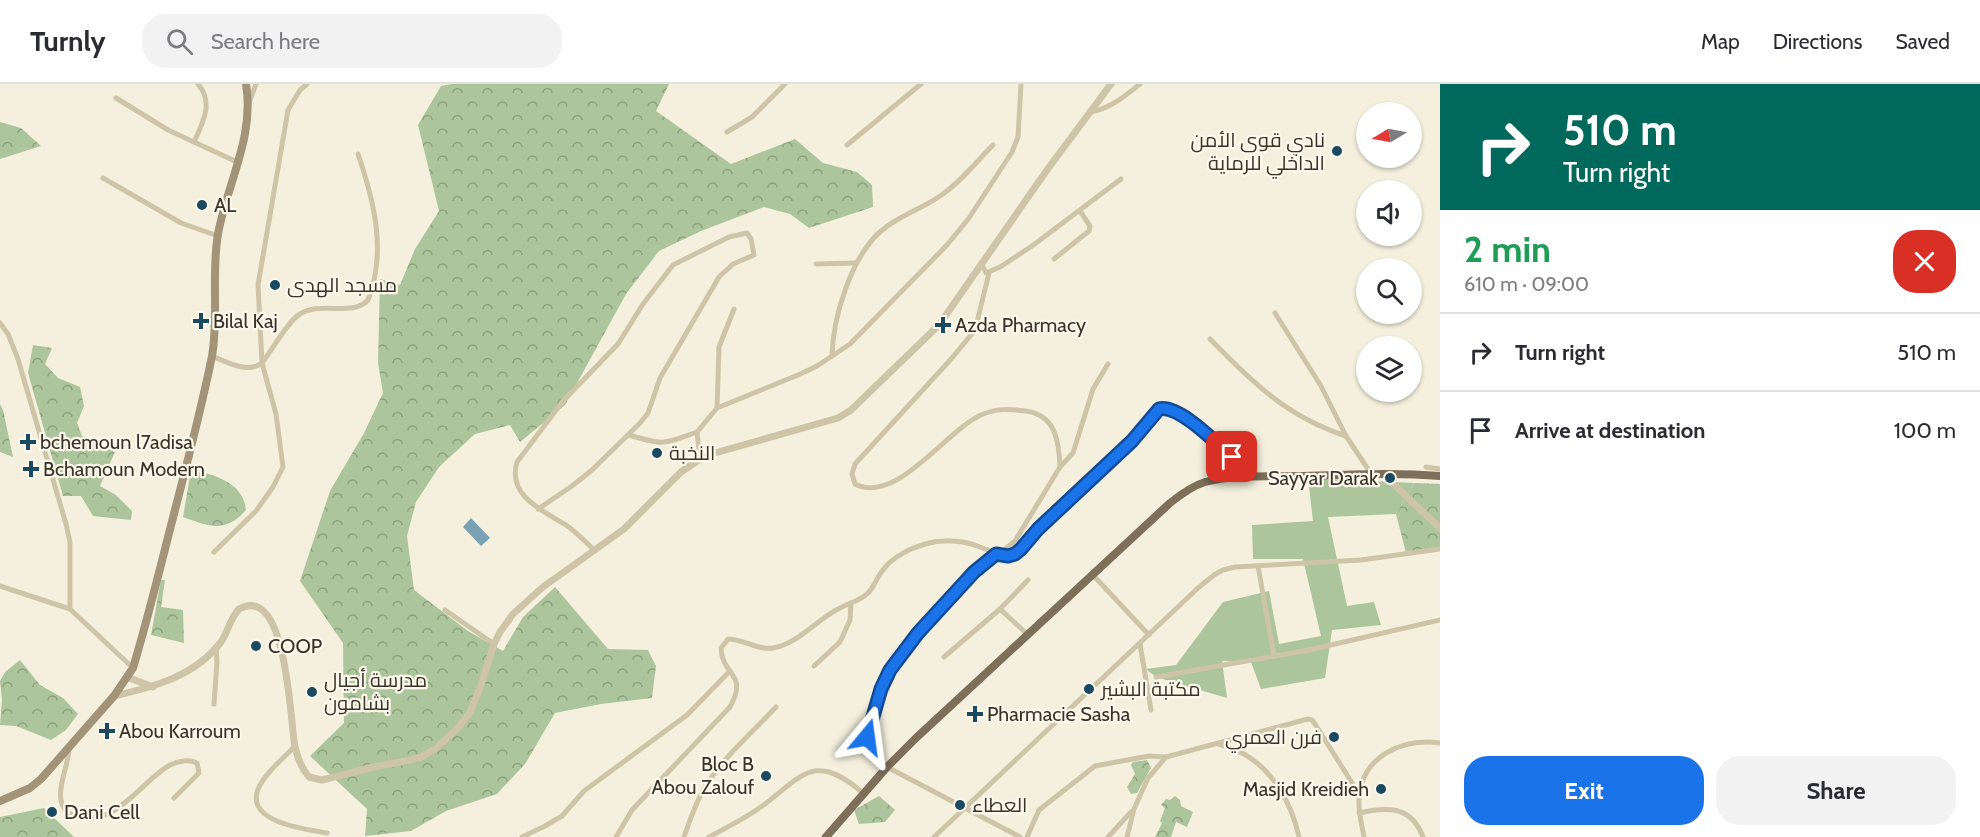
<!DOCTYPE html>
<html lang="en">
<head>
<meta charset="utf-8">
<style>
	:root { --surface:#fff; --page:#f2f2f3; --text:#2b2b33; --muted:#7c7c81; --line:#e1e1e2; --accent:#1a73e8 }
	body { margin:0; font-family:Cabin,Cairo,sans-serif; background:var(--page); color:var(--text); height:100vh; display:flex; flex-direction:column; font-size:22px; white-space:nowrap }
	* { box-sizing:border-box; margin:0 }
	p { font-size:20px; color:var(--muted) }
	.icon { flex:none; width:33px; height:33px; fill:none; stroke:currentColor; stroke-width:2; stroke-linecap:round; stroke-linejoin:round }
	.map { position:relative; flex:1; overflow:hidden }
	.side { display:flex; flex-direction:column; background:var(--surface); width:540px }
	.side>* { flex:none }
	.hud { background:#00695c; color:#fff; overflow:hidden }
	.needle { width:39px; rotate:260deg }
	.fabs { position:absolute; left:1356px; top:18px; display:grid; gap:12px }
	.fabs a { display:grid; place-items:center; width:66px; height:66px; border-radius:50%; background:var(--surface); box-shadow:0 2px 4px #0004; font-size:30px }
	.pin { position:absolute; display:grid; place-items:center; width:51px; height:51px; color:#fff; margin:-26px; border-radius:12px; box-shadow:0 3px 9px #0006 }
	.me { position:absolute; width:66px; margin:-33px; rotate:16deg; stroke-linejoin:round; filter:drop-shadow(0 0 4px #0008) }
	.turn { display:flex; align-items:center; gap:21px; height:126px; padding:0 24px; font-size:27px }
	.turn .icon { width:78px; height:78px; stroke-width:2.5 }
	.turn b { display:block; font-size:42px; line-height:51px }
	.round { display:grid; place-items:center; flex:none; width:63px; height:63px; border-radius:24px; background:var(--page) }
	.head { display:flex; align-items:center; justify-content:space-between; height:102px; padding:0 24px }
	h1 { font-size:36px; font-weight:700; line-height:45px; color:#1e9e55 }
	.cta { display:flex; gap:12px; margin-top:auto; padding:12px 24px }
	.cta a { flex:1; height:69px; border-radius:24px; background:var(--accent); color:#fff; font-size:24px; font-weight:700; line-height:69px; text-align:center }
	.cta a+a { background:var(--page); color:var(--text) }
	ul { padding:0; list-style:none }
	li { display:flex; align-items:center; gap:18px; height:78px; padding:0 24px; border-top:2px solid var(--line) }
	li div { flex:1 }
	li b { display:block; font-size:22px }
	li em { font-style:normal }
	header { display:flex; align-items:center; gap:36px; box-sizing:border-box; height:84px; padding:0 30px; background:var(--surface); border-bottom:2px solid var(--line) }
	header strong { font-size:28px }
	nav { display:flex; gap:33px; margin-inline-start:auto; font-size:21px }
	.search { width:420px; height:54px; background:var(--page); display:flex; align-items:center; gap:15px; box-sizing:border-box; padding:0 21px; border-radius:24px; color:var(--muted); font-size:22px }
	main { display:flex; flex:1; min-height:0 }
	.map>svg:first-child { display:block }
	.grass { fill:#acc59c }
	.forest { fill:url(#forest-crowns) }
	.water { fill:#7aa2b4 }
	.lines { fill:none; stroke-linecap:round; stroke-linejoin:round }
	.minor { stroke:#cec4a8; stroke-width:5 }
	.tertiary { stroke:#cec4a8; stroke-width:7 }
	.secondary { stroke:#a29379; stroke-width:8 }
	.primary { stroke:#7d6f59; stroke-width:8 }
	.route-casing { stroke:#114b97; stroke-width:15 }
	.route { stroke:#1a73e8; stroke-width:10 }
	.poi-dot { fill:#1a4960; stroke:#fbf8eb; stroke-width:2 }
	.labels { text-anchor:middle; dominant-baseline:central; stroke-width:4.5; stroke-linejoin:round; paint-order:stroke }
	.poi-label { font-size:20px; fill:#3a3329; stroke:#fbf8eb; text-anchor:start }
</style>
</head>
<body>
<header>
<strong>Turnly</strong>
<div class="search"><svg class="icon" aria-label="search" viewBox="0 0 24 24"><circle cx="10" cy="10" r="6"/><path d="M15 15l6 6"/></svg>Search here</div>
<nav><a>Map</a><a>Directions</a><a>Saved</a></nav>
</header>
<main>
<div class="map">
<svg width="1440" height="753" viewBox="0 0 1440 753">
	<defs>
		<pattern id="forest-crowns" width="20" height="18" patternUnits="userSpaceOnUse" patternTransform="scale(1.5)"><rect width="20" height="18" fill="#acc59c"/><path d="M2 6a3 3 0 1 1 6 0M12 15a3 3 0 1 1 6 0" fill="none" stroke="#8da17f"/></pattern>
	</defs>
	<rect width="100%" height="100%" fill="#f5f0de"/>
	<polygon class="grass" points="1308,394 1414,399 1396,430 1328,433 1347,522 1374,518 1381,541 1332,546 1325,594 1261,605 1251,578 1222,577 1227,614 1156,593 1146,585 1176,581 1223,518 1269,507 1279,560 1321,552 1303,475 1253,475 1252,441 1313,437"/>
	<g class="forest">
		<polygon points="452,0 669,0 656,27 731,80 795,55 823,79 857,88 872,101 873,123 809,144 790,130 764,123 701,147 659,167 626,210 565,321 520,358 510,341 475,350 439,383 416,418 407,452 414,506 468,547 503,567 523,533 555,503 608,565 648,566 656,582 652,614 601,620 555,629 525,680 497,710 446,727 411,747 365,752 367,725 310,672 344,639 343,559 300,497 330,407 364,349 383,309 378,279 380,195 400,201 415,165 439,127 418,41 441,2"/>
		<polygon points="0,38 21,44 41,62 0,75"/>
		<polygon points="33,261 52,264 45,280 58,294 80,303 84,322 77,339 82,352 115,368 100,402 116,411 132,427 131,436 93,432 81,412 63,412 28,289"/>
		<polygon points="0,320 3,326 13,373 0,368"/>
		<path d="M191 386C214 390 244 399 246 426 225 450 208 442 183 433Z"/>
		<polygon points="1414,399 1440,400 1440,463 1406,469 1396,430"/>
		<polygon points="161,496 165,496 161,523 183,526 184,559 151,551"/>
		<polygon points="20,576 40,601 63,614 78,630 66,646 51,656 16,642 0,641 2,616 0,597 5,588"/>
		<polygon points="1147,676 1151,684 1137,709 1131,710 1127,703 1135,690 1131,681 1133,678"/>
		<polygon points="879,712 895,726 885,738 859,740 854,726"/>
		<polygon points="1175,712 1180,716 1181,722 1193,728 1187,743 1176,738 1171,753 1155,753 1162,739 1160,737 1165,724 1161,721 1166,715 1170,716"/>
		<polygon points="44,724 74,753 0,753 0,733"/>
	</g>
	<polygon class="water" points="471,434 490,454 481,462 463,443"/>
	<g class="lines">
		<g class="minor">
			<polyline points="116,14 168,46 237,78"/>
			<polyline points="249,19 256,0"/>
			<path d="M1091 28C1111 24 1125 12 1140 0"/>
			<polyline points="727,48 752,33 785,0"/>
			<path d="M194 58C203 39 214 18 198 0"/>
			<polyline points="847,61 921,0"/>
			<polyline points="103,94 181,139 218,152"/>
			<polyline points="1054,175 1089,147 1090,142 1080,127"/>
			<polyline points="981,179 986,189 1000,183 1032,162 1121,95"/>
			<polyline points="816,180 856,179"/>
			<path d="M989 189 975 246 952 274 855 380 852 390 855 400C897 421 945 347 981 331 996 324 1010 325 1026 327 1056 331 1059 358 1060 383"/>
			<polyline points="1275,229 1321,302 1346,352 1372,391"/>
			<polyline points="0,239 8,250 18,275 66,440 70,458 70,525"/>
			<path d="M1210 255C1252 298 1287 333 1346 352"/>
			<path d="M212 272C227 278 247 290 262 279 272 266 288 237 300 230 320 217 353 233 368 216 387 168 374 117 358 70"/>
			<path d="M832 272C833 233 851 173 881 147 898 132 922 125 940 112 959 100 977 77 993 61"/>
			<polyline points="717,324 719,263 734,225"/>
			<path d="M629 351C665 362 663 360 697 348"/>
			<polyline points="700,375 697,348 717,324 798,291 817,282 850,260 947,161 969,134 1012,68 1018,53 1021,0"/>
			<polyline points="1426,383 1440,385"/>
			<path d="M538 425 572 402 592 386 640 339 648 329 660 294 719 193 733 180 754 171 751 155 747 149 729 153 673 181 643 220 618 260 563 317 517 378C507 412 542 426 566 441 576 448 585 457 594 466"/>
			<polyline points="214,468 256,427 273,403 283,383 276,330 262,279 258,201 288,26 300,6 307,0"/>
			<polyline points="998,471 1015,457 1060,383 1073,369 1093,305 1108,280"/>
			<polyline points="1258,482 1274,572"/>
			<polyline points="1092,490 1149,551"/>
			<polyline points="0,502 70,525 133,584"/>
			<polyline points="445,526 494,560"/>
			<polyline points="1027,550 1000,525 1028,496"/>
			<polyline points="1140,560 1151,626"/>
			<polyline points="944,573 1000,525"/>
			<polyline points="814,582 840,558 850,536 851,519"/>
			<polyline points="1156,593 1309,566 1440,536"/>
			<polyline points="214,620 217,578 216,563"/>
			<polyline points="867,653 881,605 890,586 918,549 974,488 996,470"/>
			<path d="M1218 660C1226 663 1236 666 1244 670 1274 687 1292 721 1299 753"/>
			<path d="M295 662C284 674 268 686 260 701 240 738 305 745 327 749"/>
			<path d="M69 666C68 681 58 702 61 716 62 724 68 730 76 732 115 745 141 697 170 681 178 677 189 675 197 679L199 689 174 714"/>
			<polyline points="887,683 1020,753"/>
			<path d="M1359 729C1387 723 1411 721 1423 753"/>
			<polyline points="522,753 545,742 562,732 584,707 687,631 730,587"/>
			<path d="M616 753 632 726 730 623C749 588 722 593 721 564L728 555C743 555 756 566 773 564 798 560 817 535 840 524 849 519 860 517 868 509 874 503 877 493 883 486 892 473 911 464 925 460 943 455 962 456 980 463 992 467 1001 473 1015 470L1094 391 1132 357 1156 327 1162 324C1183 325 1238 374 1245 393"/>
			<path d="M684 753C690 736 695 720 704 705 722 674 752 649 776 623"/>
			<path d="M709 753C728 743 748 733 765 720 805 689 816 669 863 709"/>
			<polyline points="934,753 1198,504 1214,491 1223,486 1235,483 1361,476 1440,465"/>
			<polyline points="1027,753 1039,726 1095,682 1149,672 1166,673"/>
			<polyline points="1108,753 1131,728"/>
			<polyline points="1127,753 1134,725 1148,694 1166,673 1308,635 1312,636 1315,640 1359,710"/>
			<path d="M1364 753C1362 741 1358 728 1359 716 1361 672 1402 654 1440 659"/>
		</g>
		<g class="tertiary">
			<polyline points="1384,391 1440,444"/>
			<polyline points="127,593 153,603"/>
			<path d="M114 612C154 603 195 592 221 558 228 548 230 534 239 525 288 498 290 640 295 663 298 674 301 684 309 693L322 696 374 683 410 676 421 673 435 665 457 645 469 630 480 604 494 560 500 548 513 530 543 503 624 445 681 388 700 375 715 369 838 334 851 326 939 241 1047 86 1111 0"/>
		</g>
		<path class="secondary" d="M0 717 30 704 41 695 114 612 133 584C149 531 162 476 176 422 189 372 202 322 212 272 219 232 211 190 218 150 227 100 255 52 246 0"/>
		<path class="primary" d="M826 753 887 683 916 654 1170 419C1180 411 1192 402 1205 398 1234 390 1267 393 1297 392 1344 391 1393 388 1440 392"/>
	</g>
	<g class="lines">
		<g class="route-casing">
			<path id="route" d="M867 653 881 605 890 586 918 549 974 488 996 470 1008 472 1015 470 1021 465 1038 445 1132 357 1159 325C1179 320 1217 360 1232 373"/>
		</g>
		<use href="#route" class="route"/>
	</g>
	<g class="poi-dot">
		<circle cx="1337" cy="67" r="6"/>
		<circle cx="202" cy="121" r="6"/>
		<circle cx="275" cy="201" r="6"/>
		<path d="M198 228h6v6h6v6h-6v6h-6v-6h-6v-6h6z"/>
		<path d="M940 232h6v6h6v6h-6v6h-6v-6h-6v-6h6z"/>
		<path d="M25 349h6v6h6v6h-6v6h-6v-6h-6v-6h6z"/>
		<circle cx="657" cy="369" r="6"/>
		<path d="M28 376h6v6h6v6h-6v6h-6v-6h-6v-6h6z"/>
		<circle cx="1390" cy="394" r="6"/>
		<circle cx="256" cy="562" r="6"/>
		<circle cx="1089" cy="605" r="6"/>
		<circle cx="312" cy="608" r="6"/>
		<path d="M972 621h6v6h6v6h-6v6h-6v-6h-6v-6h6z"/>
		<path d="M104 638h6v6h6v6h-6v6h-6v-6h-6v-6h6z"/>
		<circle cx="1334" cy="653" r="6"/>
		<circle cx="766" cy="692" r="6"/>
		<circle cx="1381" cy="705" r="6"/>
		<circle cx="960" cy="721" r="6"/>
		<circle cx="52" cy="728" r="6"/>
	</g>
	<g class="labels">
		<g class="poi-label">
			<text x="1325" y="56" text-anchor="end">نادي قوى الأمن<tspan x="1325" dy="23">الداخلي للرماية</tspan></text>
			<text x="214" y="121">AL</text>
			<text x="287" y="201">مسجد الهدى</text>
			<text x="213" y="237">Bilal Kaj</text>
			<text x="955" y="241">Azda Pharmacy</text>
			<text x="40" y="358">bchemoun l7adisa</text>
			<text x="669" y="369">النخبة</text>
			<text x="43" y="385">Bchamoun Modern</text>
			<text x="1378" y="394" text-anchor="end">Sayyar Darak</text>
			<text x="268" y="562">COOP</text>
			<text x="324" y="596">مدرسة أجيال<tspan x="324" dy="23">بشامون</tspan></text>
			<text x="1101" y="605">مكتبة البشير</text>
			<text x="987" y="630">Pharmacie Sasha</text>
			<text x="119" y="647">Abou Karroum</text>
			<text x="1322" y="653" text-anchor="end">فرن العمري</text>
			<text x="754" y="680" text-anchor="end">Bloc B<tspan x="754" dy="23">Abou Zalouf</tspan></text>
			<text x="1369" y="705" text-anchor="end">Masjid Kreidieh</text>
			<text x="972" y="721">العطاء</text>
			<text x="64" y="728">Dani Cell</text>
		</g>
	</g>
</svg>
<div class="fabs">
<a><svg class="needle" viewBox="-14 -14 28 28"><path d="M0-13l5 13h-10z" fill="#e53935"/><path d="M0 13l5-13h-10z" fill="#7c7c81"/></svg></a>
<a><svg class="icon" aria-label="sound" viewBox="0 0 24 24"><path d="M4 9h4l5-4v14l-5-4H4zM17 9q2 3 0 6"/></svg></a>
<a><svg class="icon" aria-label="search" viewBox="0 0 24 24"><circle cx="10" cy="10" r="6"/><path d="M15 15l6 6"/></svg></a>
<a><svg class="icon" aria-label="layers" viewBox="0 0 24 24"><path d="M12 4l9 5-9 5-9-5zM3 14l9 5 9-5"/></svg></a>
</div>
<div class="pin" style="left:1232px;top:373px;background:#d93025"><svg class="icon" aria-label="arrive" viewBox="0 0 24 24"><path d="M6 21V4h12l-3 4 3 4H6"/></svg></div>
<svg class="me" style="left:867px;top:653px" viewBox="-20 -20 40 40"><path d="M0-17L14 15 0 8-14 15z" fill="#1a73e8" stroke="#fff" stroke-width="4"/></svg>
</div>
<section class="side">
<div class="hud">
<div class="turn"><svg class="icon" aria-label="right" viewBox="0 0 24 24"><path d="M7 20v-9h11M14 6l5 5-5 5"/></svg><div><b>510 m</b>Turn right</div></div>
</div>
<div class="head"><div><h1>2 min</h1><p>610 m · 09:00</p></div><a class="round" style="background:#d93025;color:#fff"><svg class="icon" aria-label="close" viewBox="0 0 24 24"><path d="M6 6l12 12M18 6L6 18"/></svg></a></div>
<ul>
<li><svg class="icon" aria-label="right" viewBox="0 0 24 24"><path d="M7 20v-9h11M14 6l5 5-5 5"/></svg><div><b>Turn right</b></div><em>510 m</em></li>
<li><svg class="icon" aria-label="arrive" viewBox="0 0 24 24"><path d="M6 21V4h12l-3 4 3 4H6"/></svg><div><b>Arrive at destination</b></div><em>100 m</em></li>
</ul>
<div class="cta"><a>Exit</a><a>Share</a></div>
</section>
</main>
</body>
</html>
